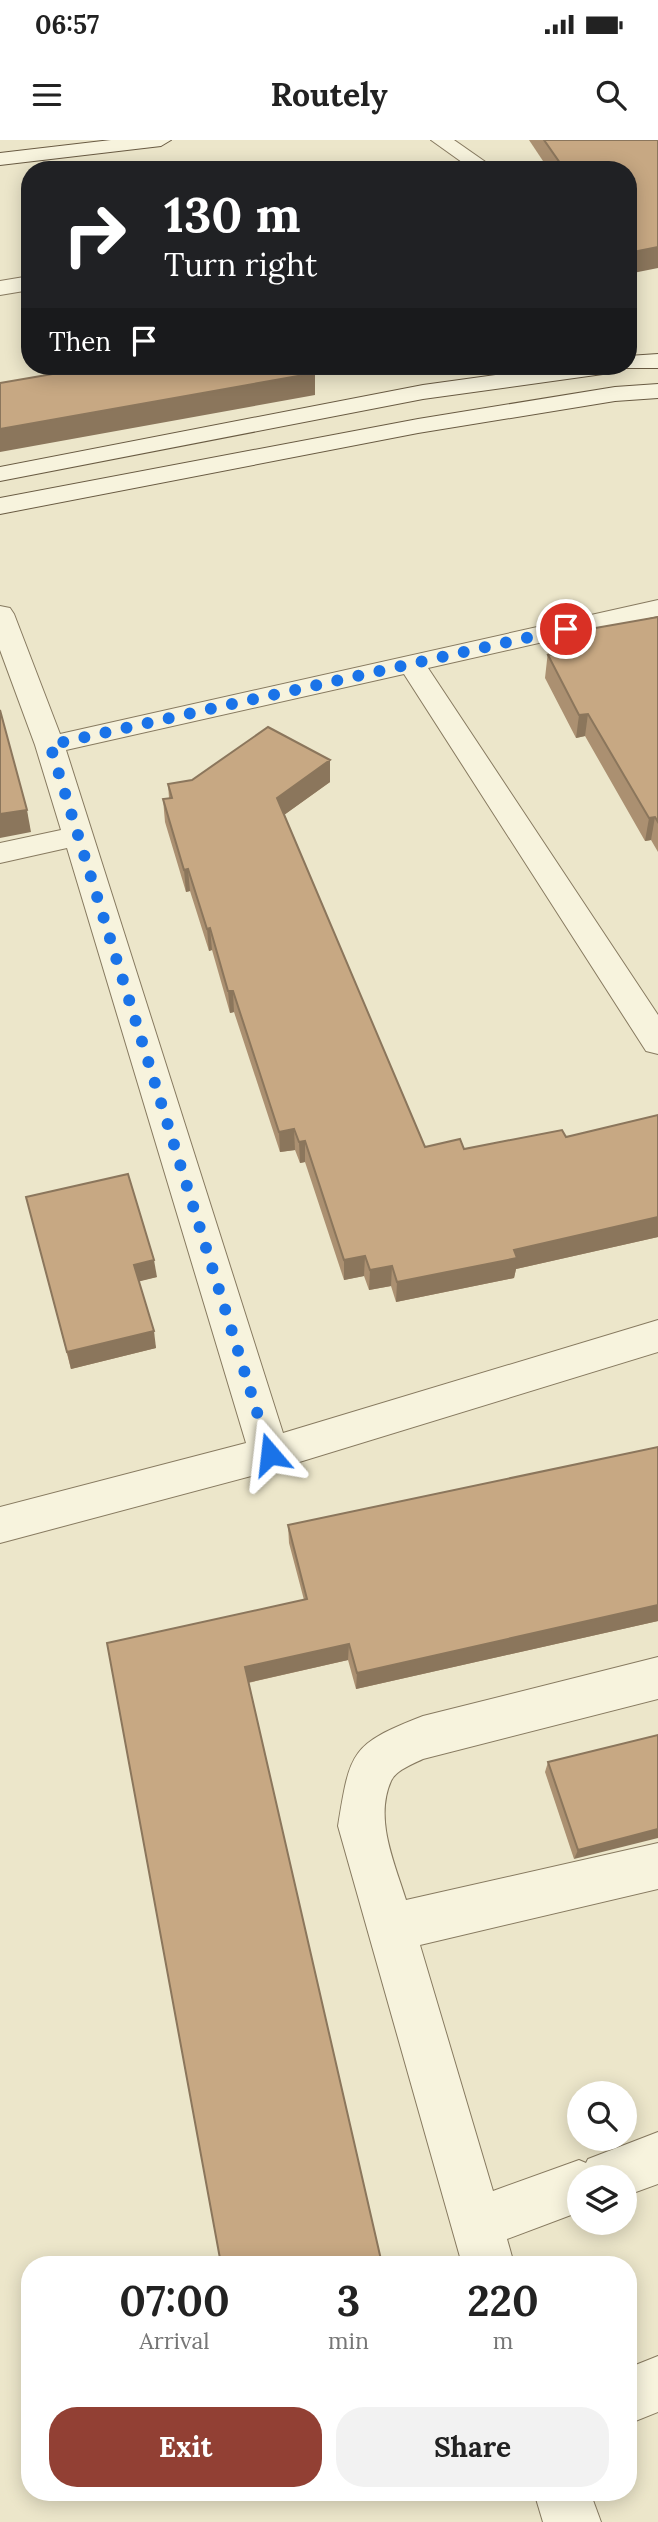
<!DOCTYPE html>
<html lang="en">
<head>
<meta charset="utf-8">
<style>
	:root { --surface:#fff; --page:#f2f2f2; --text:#222; --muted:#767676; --accent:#924034 }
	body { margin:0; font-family:Lora,serif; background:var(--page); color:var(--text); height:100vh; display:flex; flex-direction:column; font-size:26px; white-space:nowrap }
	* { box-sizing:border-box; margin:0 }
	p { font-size:23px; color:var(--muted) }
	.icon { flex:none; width:38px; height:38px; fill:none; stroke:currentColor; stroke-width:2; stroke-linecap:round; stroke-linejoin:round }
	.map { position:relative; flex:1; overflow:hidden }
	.sheet { position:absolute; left:21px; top:2116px; width:616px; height:245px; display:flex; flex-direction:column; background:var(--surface); border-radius:28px; box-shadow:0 4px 18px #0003 }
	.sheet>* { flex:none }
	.hud { position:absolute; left:21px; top:21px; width:616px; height:214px; border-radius:28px; box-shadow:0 4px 18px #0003; background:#202124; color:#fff; overflow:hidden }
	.controls { position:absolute; left:567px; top:1941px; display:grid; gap:14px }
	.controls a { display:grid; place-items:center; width:70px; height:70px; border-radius:50%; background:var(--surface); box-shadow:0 4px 18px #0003; font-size:35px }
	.pin { position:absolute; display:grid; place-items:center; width:60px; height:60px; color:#fff; margin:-30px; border:4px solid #fff; border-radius:50%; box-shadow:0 2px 7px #0007 }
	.me { position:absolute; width:77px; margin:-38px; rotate:343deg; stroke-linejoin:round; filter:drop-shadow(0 0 5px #0008) }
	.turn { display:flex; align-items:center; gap:24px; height:147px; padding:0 28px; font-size:32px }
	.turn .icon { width:91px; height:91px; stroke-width:2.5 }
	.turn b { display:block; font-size:49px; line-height:60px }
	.then { display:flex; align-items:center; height:66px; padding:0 28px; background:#0003; gap:14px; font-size:26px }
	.eta { display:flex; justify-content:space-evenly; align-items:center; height:119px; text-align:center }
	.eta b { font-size:42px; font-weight:700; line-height:49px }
	.action { display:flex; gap:14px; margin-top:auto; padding:14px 28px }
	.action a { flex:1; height:80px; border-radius:28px; background:var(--accent); color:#fff; font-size:28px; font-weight:700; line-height:80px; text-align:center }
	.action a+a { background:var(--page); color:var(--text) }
	.status { display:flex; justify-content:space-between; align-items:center; height:49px; padding:0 35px; background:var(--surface); direction:ltr }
	.status svg { height:19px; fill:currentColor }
	header { display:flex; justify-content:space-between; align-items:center; height:91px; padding:0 28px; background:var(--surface); font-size:32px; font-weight:700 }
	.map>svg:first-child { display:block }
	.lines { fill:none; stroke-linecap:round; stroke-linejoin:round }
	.street-casing { stroke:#877a60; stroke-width:2 }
	.secondary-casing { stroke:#695b43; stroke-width:2 }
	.street { fill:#f7f3dd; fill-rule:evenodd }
	.secondary { fill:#f7f3dd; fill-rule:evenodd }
	.wall { fill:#ab9071 }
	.shaded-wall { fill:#8b765c }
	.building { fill:#c7a883; stroke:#8b765c; stroke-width:2 }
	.route { stroke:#1a73e8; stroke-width:12; stroke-dasharray:0 21.6 }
</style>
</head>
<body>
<div class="status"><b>06:57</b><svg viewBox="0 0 49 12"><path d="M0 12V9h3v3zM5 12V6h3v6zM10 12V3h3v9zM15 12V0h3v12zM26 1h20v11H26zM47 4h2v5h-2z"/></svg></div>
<header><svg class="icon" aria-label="menu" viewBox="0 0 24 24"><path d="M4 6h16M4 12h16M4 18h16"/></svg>Routely<svg class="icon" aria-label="search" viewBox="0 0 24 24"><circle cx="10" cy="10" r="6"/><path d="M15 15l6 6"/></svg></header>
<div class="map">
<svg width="658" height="2382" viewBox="0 0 658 2382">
	<rect width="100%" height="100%" fill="#ece6ca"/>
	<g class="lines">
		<g class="street-casing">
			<g id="street">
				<polygon points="431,0 454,0 497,30 473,30"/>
				<polygon points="30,136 30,150 0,155 0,141"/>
				<polygon points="658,460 658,476 428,528 658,875 658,914 646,911 404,534 66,610 283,1293 658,1180 658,1212 270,1331 0,1403 0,1367 246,1303 67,708 0,723 0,703 61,690 35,605 0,510 0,466 10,468 14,474 60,594"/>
				<path d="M658 1517V1559L423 1619C413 1624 396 1630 391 1641 374 1679 395 1724 406 1760L658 1703V1749L420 1805 493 2051 579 2020 586 2023 588 2019 658 1992V2044L625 2056V2037H579V2072L507 2099 514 2124H462L338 1686C350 1611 351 1604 423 1576Z"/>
				<polygon points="658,2216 658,2272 628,2284 628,2228"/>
				<polygon points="534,2352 590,2352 601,2382 543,2382"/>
			</g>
		</g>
		<g class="secondary-casing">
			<g id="secondary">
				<polygon points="111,0 171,0 161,6 0,25 0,13"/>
				<polygon points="658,214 658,228 620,228 610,233 423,259 0,341 0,327 423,245 562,226 628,226 628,216"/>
				<polygon points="658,244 658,258 615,261 418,293 0,374 0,358 418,279 615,247"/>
			</g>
		</g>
		<use href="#street" class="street"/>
		<use href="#secondary" class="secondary"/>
	</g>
	<g class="wall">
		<polygon points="529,0 658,0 628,30 549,30"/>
		<polygon points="658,477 658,712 651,700 645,701 585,596 576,598 545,538 549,502 566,500 567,493"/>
		<polygon points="330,642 284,675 425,1007 464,1009 566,997 658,975 658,1097 516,1129 514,1138 396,1162 391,1146 369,1150 364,1136 344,1140 305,1022 300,1023 295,1010 280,1012 234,872 230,873 212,810 209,811 190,751 186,752 165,682 163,659 169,658 168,644"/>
		<polygon points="26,1057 157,1137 139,1141 156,1208 71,1229"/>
		<polygon points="658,1307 658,1481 356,1549 348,1520 248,1543 107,1503 304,1460 289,1403 288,1385"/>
		<polygon points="658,1595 574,1719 545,1632 548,1622"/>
	</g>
	<g class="shaded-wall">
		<polygon points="658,107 658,128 628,134 628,113"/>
		<polygon points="315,233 315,255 0,312 0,289"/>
		<polygon points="588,574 585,596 576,598 579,575"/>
		<polygon points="330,620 330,642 277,680 277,658"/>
		<polygon points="27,670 31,692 0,698 0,674"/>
		<polygon points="655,677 651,700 645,701 649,678"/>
		<polygon points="188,729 190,751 186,752 184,730"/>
		<polygon points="210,788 212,810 209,811 207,789"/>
		<polygon points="228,851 233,851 234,872 230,873"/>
		<polygon points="294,989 295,1010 280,1012 279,992"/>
		<polygon points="305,1001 305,1022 300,1023 299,1002"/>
		<polygon points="658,1077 658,1097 516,1129 514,1138 396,1162 397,1142 514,1110"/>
		<polygon points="365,1116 364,1136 344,1140 344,1120"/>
		<polygon points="154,1120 157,1137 137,1142 134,1125"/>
		<polygon points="392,1126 391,1146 369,1150 370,1130"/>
		<polygon points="154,1191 156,1208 71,1229 67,1212"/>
		<polygon points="658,1465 658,1481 356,1549 357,1533"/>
		<polygon points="349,1504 348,1520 246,1543 245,1527"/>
		<polygon points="658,1689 658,1698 574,1719 578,1710"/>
	</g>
	<g class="building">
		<polygon points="544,0 658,0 658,107 628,113 628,30 565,30"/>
		<polygon points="99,226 309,226 315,233 0,289 0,243"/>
		<polygon points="658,477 658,682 655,677 649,678 588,574 579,575 548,515 555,514 549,502 571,499 567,493"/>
		<polygon points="0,570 27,670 0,674"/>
		<polygon points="268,587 330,620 277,658 425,1007 460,999 464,1009 562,990 566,997 658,975 658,1077 514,1110 517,1118 397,1142 392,1126 370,1130 365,1116 344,1120 305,1001 299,1002 294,989 279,992 233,851 228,851 210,788 207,789 188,729 184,730 163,659 172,658 168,644 192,640"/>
		<polygon points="128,1034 154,1120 134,1125 154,1191 67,1212 26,1057"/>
		<polygon points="658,1307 658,1465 357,1533 349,1504 245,1527 382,2124 221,2124 107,1503 307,1459 288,1385"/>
		<polygon points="658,1595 658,1689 578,1710 548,1622"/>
	</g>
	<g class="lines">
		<polyline class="route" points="270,1314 50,605 566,489"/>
	</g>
</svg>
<div class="controls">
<a><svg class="icon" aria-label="search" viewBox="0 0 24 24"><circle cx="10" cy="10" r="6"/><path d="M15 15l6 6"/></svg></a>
<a><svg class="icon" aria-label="layers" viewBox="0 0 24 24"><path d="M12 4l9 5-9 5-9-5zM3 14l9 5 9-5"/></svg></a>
</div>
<div class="pin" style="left:566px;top:489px;background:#d93025"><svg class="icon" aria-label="arrive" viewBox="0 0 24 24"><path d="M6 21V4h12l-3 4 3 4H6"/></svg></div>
<svg class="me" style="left:270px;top:1314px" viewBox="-20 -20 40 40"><path d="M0-17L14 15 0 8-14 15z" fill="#1a73e8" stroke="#fff" stroke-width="4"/></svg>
<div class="hud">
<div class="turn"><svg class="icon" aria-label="right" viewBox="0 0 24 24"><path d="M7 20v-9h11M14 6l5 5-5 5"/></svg><div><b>130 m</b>Turn right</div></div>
<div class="then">Then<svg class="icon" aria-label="arrive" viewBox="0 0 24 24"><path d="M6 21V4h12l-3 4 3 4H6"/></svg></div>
</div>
<section class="sheet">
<div class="eta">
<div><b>07:00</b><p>Arrival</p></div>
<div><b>3</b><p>min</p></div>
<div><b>220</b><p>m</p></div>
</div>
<div class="action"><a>Exit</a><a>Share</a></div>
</section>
</div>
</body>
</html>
